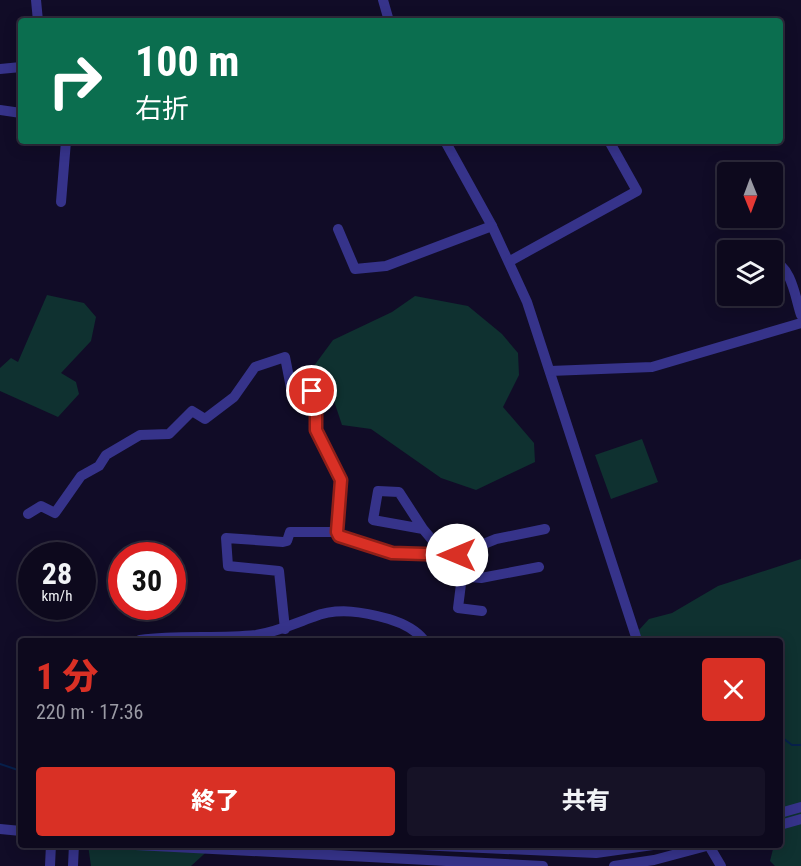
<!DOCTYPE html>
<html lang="ja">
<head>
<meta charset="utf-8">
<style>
	:root { --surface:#0d091d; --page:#161226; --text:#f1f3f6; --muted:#9a9aa4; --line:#2d2a3b; --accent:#d93025 }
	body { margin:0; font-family:"Roboto Condensed","Noto Sans JP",sans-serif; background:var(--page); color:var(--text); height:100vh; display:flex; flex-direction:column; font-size:22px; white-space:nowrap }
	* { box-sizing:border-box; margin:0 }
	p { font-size:20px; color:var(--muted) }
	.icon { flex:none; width:33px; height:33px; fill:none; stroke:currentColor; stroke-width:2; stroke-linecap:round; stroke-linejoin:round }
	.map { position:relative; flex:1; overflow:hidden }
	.sheet { position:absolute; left:18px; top:638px; width:765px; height:210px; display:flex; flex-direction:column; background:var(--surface); border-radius:6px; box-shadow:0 3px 15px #0003,0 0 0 2px var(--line) }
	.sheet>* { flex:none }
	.hud { position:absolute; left:18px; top:18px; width:765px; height:126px; border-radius:6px; box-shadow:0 3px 15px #0003,0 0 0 2px var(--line); background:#0b6e4f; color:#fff; overflow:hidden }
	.needle { width:39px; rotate:179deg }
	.controls { position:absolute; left:717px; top:162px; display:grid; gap:12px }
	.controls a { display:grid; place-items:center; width:66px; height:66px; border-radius:6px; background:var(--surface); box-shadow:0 3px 15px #0003,0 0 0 2px var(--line); font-size:30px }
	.speed { position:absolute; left:18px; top:542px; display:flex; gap:12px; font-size:30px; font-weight:700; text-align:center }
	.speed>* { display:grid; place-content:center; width:78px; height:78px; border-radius:50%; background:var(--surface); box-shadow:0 3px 15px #0003,0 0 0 2px var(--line); line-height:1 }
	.speed small { font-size:15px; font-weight:400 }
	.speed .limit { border:9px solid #d22; background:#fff; color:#111 }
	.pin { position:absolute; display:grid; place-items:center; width:51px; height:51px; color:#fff; margin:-26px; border:3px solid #fff; border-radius:50%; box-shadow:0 2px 6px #0007 }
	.me { position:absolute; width:66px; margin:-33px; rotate:270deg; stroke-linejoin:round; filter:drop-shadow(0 0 4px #0008) }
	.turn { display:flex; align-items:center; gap:21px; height:126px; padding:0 18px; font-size:27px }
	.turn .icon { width:78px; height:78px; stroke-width:2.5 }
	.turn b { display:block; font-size:42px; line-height:51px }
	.round { display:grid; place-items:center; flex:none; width:63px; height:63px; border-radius:6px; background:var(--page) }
	.headline { display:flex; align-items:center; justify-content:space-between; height:102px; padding:0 18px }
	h1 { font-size:36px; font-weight:800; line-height:45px; color:var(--accent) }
	.button { display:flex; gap:12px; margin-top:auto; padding:12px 18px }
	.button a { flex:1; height:69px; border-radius:6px; background:var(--accent); color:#fff; font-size:24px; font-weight:800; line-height:69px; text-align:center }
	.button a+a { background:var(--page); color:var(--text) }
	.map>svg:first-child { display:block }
	.green { fill:#0f3130 }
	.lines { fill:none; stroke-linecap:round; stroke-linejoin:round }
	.stream { stroke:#07204b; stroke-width:2 }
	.minor { stroke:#36338a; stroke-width:10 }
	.route-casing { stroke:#8d1f18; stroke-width:15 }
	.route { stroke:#d93025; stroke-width:10 }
</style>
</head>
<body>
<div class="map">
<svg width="801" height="866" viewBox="0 0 801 866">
	<rect width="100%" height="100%" fill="#110c27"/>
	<g class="green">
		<polygon points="47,295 84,303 96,317 91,341 61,373 76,382 79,394 58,417 0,391 0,368 11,358 18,362"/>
		<polygon points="415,296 468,306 502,334 518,353 519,375 503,407 534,443 535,462 476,490 441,478 371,429 342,425 332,395 308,374 333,340 392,312"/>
		<polygon points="642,439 658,482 611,499 595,455"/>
		<polygon points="801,559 801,866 775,866 770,861 774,845 780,844 780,640 642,640 638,631 649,619 672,613 718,586"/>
		<polygon points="88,845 214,845 191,866 91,866"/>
	</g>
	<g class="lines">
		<g class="stream">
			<polyline points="780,736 792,745 801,745"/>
			<polyline points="0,764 21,771"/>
		</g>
		<g class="minor">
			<polyline points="36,0 38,21"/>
			<polyline points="383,0 389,21"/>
			<polyline points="0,69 21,67"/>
			<polyline points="0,110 21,113"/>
			<polyline points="445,141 492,226 527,302 637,640"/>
			<polyline points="61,202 66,141"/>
			<polyline points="338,229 355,269 386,266 492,226"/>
			<path d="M772 260C792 267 795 297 801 315"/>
			<polyline points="510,261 637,191 609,141"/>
			<polyline points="550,371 652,367 801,323"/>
			<polyline points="28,514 41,506 55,513 81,476 99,466 106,455 140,435 169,434 192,411 205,419 234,397 255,367 285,357 292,393 312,391 316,411 316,430 341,480 337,532 339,536 392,553 457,555 496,539 545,529"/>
			<polyline points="423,529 373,520 378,491 399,492 423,529 445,555"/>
			<polyline points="475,547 471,577 481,578 539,567"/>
			<polyline points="465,552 458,608 482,611"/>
			<polyline points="285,629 279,571 228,566 226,538 283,542 287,541 290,532 337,532"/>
			<path d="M140 640C179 635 217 639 256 635 277 632 293 624 313 617 338 607 364 612 389 619 402 623 416 630 424 640"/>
			<polyline points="780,813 801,807"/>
			<polyline points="780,825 801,819"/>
			<polyline points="0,829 21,831"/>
			<polyline points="116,844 543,866"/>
			<polyline points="396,844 596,853 660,844"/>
			<polyline points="708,844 721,866"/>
			<polyline points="50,866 51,844"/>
			<polyline points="73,866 74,844"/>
			<polyline points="614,866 654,860 714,844"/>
		</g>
	</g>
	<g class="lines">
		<g class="route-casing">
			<polyline id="route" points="312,391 316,411 316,430 341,480 337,532 339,536 392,553 457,555"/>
		</g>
		<use href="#route" class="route"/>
	</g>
</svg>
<div class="controls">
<a><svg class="needle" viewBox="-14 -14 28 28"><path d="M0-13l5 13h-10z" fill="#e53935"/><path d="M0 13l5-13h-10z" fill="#9a9aa4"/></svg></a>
<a><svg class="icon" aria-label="layers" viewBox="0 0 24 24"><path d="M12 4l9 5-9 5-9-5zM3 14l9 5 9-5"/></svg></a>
</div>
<div class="speed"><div>28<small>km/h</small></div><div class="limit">30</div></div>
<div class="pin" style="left:312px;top:391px;background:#d93025"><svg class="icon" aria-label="arrive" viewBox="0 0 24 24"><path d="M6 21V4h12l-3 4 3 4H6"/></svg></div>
<svg class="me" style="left:457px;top:555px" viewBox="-20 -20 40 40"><circle r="19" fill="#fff"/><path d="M0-13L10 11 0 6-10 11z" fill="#d93025"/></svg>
<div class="hud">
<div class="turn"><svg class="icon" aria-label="right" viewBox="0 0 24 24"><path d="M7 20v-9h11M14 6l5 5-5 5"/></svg><div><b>100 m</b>右折</div></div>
</div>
<section class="sheet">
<div class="headline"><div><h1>1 分</h1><p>220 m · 17:36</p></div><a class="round" style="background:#d93025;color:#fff"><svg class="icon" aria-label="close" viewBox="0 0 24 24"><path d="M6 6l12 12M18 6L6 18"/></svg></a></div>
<div class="button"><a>終了</a><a>共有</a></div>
</section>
</div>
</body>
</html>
